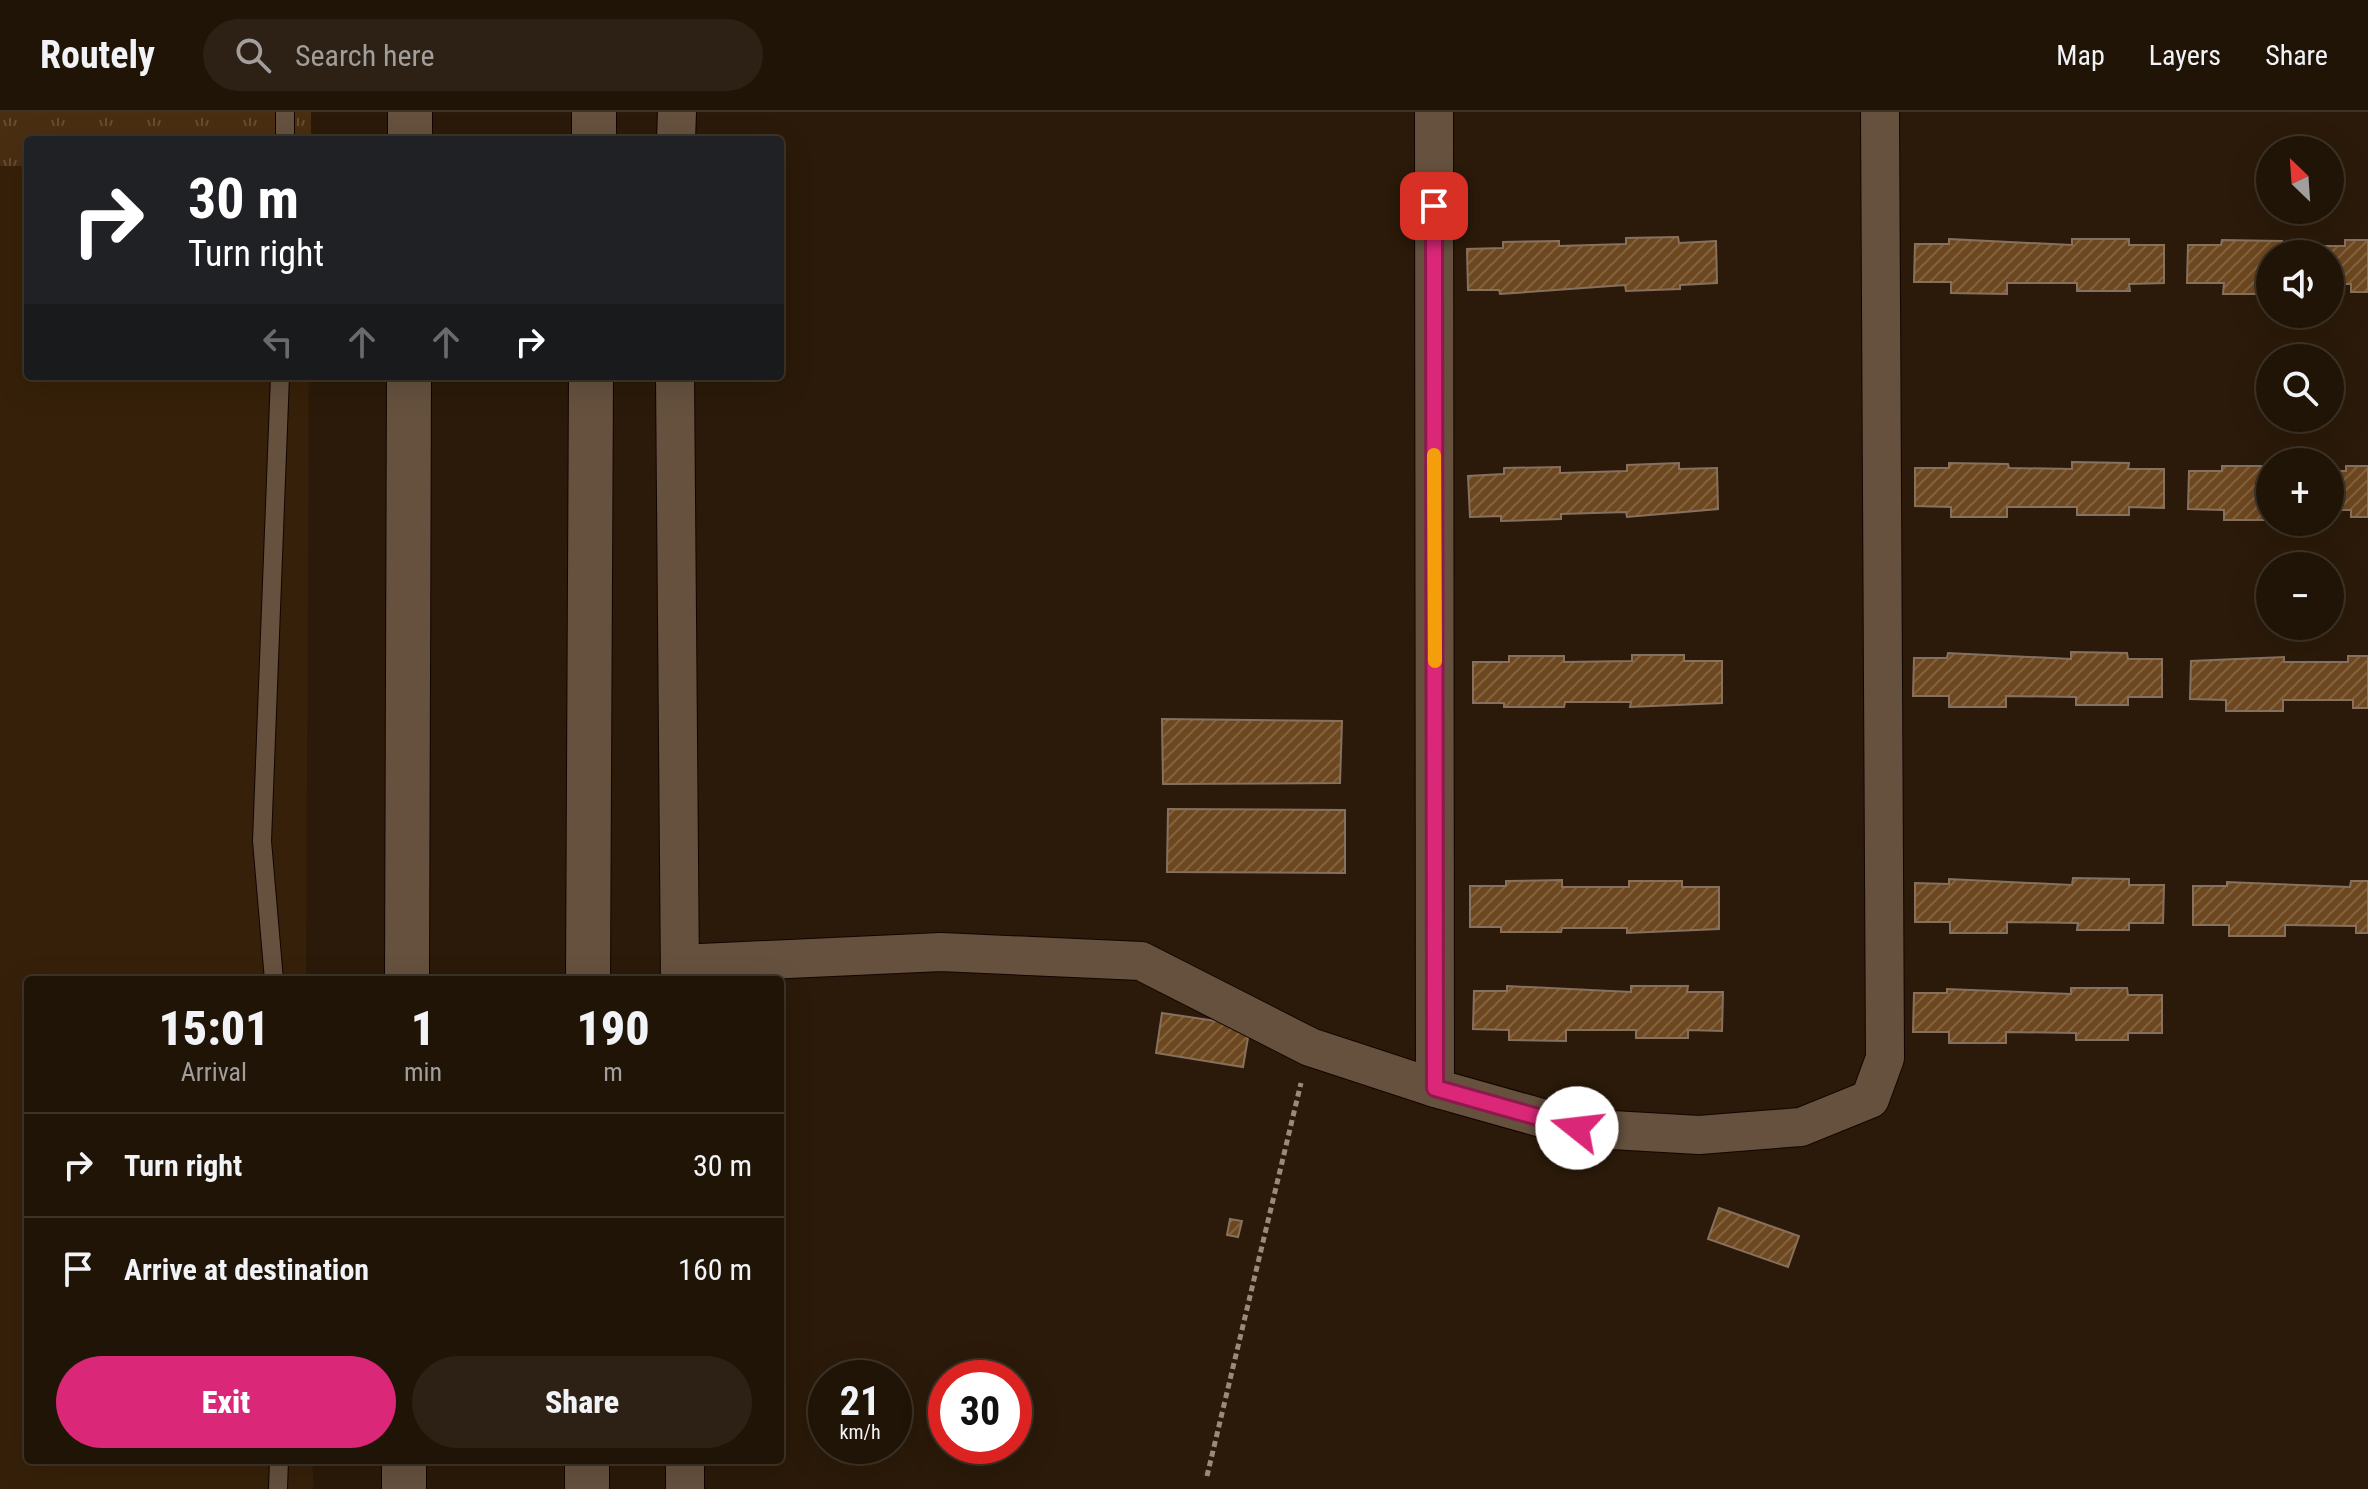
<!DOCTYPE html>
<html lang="en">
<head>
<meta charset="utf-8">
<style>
	:root { --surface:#201407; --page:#2d2115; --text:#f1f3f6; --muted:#a29e9b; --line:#3d3328; --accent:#db2777 }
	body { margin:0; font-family:"Roboto Condensed",sans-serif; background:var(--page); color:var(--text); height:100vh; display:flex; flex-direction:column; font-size:30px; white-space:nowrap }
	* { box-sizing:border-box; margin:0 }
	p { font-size:26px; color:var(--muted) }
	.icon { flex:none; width:44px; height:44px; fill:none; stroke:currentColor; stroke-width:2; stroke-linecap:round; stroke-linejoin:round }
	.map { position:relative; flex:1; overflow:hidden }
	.panel { position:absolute; left:24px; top:864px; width:760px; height:488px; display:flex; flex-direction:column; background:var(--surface); border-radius:8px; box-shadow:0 8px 32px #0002,0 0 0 2px var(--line) }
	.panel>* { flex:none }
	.guide { position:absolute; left:24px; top:24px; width:760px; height:244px; border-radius:8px; box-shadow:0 8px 32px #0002,0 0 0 2px var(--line); background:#202124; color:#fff; overflow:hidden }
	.needle { width:52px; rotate:335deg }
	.buttons { position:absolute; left:2256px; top:24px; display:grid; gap:16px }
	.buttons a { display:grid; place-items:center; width:88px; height:88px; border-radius:50%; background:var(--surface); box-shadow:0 8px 32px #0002,0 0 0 2px var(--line); font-size:40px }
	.speed { position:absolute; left:808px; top:1248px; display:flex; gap:16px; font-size:40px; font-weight:700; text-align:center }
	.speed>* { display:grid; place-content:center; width:104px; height:104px; border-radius:50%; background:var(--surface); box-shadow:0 8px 32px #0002,0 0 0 2px var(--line); line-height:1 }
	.speed small { font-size:20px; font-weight:400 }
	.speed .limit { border:12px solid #d22; background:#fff; color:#111 }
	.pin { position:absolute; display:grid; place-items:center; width:68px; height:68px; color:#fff; margin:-34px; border-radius:16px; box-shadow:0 4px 12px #0006 }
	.me { position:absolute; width:88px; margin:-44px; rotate:286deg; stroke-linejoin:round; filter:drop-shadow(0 0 6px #0008) }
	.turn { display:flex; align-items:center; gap:28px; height:168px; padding:0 32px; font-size:36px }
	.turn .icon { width:104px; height:104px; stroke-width:2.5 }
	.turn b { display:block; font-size:56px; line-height:68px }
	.lanes { display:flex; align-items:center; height:76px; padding:0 32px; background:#0003; justify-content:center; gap:40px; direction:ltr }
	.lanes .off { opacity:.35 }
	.eta { display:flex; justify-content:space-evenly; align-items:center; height:136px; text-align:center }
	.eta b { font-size:48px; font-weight:800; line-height:56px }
	.action { display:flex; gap:16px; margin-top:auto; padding:16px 32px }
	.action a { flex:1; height:92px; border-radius:48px; background:var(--accent); color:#fff; font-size:32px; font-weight:800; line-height:92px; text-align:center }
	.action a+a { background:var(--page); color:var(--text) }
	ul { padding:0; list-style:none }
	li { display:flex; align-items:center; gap:24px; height:104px; padding:0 32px; border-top:2px solid var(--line) }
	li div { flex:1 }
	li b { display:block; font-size:30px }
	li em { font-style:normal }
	header { display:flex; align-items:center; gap:48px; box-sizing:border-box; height:112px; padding:0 40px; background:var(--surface); border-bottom:2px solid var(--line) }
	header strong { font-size:38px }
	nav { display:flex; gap:44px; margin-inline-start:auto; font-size:28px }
	.search { width:560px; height:72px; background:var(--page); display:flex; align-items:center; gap:20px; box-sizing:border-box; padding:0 28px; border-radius:44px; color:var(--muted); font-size:30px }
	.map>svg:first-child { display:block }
	.built { fill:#362009 }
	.grass { fill:url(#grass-tufts) }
	.building { fill:url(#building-hatch); stroke:#87715e; stroke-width:2 }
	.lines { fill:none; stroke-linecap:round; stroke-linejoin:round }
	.service-casing { stroke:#130500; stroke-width:20 }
	.minor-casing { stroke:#130500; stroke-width:40 }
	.secondary-casing { stroke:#130500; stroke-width:46 }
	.path { stroke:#998a7c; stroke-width:5; stroke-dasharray:6 4; stroke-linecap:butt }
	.service { stroke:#65513e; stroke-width:18 }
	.minor { stroke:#65513e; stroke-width:38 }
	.secondary { stroke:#65513e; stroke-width:44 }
	.route-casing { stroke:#8e194d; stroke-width:20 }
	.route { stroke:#db2777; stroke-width:14 }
	.slow { stroke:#f59e0b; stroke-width:14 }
</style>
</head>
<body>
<header>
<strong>Routely</strong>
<div class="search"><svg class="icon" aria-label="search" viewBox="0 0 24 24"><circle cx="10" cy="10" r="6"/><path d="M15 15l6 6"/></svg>Search here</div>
<nav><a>Map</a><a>Layers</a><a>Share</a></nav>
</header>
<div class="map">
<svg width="2368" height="1377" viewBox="0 0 2368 1377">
	<defs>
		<pattern id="grass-tufts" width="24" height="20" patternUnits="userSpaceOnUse" patternTransform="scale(2)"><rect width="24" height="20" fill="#4a2e11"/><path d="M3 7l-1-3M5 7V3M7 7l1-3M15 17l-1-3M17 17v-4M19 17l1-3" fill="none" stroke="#654d34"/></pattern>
		<pattern id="building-hatch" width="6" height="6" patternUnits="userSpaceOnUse" patternTransform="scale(2)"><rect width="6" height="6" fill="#6d471f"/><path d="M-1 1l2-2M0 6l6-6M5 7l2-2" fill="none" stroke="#83623f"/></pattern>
	</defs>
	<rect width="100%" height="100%" fill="#2b1a09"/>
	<polygon class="built" points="0,54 28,54 28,264 309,264 306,868 28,868 28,1348 312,1348 314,1377 0,1377"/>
	<polygon class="grass" points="0,0 311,0 311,28 28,28 28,54 0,54"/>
	<g class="building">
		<polygon points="1678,125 1679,131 1716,129 1717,171 1680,173 1680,177 1626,179 1625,173 1500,182 1499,178 1468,178 1467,137 1503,136 1503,130 1559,129 1559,134 1626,132 1626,126"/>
		<polygon points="1949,127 2072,133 2072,127 2129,127 2129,133 2164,133 2164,171 2129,172 2130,179 2077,179 2077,171 2007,171 2007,182 1951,181 1951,170 1914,170 1915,132 1949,132"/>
		<polygon points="2222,128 2282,129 2281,134 2345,134 2345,128 2368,128 2368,180 2351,180 2351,172 2330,172 2330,142 2270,142 2270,182 2223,182 2224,171 2187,171 2188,133 2221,133"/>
		<polygon points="2072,350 2129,351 2128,357 2164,357 2164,396 2129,395 2129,403 2077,403 2077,395 2007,395 2007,405 1951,405 1951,395 1915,394 1915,356 1949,356 1949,351 2008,352 2009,356 2072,357"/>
		<polygon points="1679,351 1679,357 1717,356 1718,397 1627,405 1626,400 1561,402 1561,407 1501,409 1501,404 1470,405 1468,364 1504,362 1504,356 1560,355 1560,361 1627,359 1627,353"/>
		<polygon points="2222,354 2270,354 2270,408 2224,408 2224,398 2188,397 2189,359 2222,359"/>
		<polygon points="2346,354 2368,354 2368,405 2351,405 2351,398 2330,398 2330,359 2346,359"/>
		<polygon points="2071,540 2127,541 2128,547 2162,547 2162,585 2128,585 2128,593 2076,593 2076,585 2006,584 2006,595 1949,595 1949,584 1913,584 1914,546 1947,546 1948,541 2071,547"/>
		<polygon points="1632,543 1684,543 1684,549 1722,549 1722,591 1630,595 1631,590 1565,590 1564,595 1504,595 1504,591 1473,591 1473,550 1509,550 1509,544 1564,544 1564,550 1632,549"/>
		<polygon points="2348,544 2368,544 2368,596 2353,596 2353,588 2283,588 2283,599 2226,599 2226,588 2190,587 2191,549 2284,545 2284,550 2348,550"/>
		<polygon points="1162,607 1342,609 1340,671 1163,672"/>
		<polygon points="1168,697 1345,698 1345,761 1167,760"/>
		<polygon points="2073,766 2129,767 2129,773 2164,773 2163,811 2129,811 2129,818 2077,818 2078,811 2007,810 2007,821 1950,821 1950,810 1915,810 1915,771 1949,772 1949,767 2072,773"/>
		<polygon points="1562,768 1562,775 1629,775 1629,769 1682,769 1682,775 1719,775 1719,817 1627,821 1627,816 1562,816 1561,820 1501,820 1501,815 1470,815 1470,774 1506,774 1506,769"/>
		<polygon points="2351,769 2368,769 2368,821 2356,821 2356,814 2285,813 2285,824 2229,824 2229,813 2193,813 2193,774 2227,774 2227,770 2350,775"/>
		<polygon points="1507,874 1631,880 1631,874 1688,874 1687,880 1723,880 1722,919 1688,918 1688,926 1636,926 1636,918 1566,918 1566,929 1509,928 1509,918 1473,917 1474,879 1507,879"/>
		<polygon points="2071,876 2127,876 2128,883 2162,883 2162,921 2128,921 2128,928 2076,928 2076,921 2006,920 2006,931 1949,931 1949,920 1913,920 1914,881 1947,881 1947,877 2071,882"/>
		<polygon points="1162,901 1250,914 1243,955 1156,941"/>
		<polygon points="1719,1096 1799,1124 1788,1155 1708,1127"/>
		<polygon points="1230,1107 1242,1109 1238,1125 1227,1123"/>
	</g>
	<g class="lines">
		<g class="service-casing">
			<g id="service">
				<polyline points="285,0 285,28"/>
				<polyline points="274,868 262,729 280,264"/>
				<polyline points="278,1377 279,1348"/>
			</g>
		</g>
		<g class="minor-casing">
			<g id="minor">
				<polyline points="1434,0 1435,976"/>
				<polyline points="676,28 677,0"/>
				<polyline points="675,264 680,868"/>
				<polyline points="680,852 941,840 1141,849 1310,935 1435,976 1577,1016 1699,1023 1801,1015 1870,987 1885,946 1880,0"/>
				<polyline points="685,1348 685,1377"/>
			</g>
		</g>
		<g class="secondary-casing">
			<g id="secondary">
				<polyline points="410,28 410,0"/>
				<polyline points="594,28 594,0"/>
				<polyline points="407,868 409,264"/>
				<polyline points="588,868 591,264"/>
				<polyline points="404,1377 404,1348"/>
				<polyline points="587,1377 587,1348"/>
			</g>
		</g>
		<polyline class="path" points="1207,1364 1301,971"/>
		<use href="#service" class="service"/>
		<use href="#minor" class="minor"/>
		<use href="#secondary" class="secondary"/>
	</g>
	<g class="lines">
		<g class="route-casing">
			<polyline id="route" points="1434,94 1435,976 1577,1016"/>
		</g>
		<use href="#route" class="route"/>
		<polyline class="slow" points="1434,343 1435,549"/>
	</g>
</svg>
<div class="buttons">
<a><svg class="needle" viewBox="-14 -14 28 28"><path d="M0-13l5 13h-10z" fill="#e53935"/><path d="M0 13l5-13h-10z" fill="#a29e9b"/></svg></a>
<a><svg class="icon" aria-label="sound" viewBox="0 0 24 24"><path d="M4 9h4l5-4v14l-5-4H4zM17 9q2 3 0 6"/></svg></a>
<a><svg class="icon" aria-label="search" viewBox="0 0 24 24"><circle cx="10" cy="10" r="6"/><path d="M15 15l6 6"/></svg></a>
<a>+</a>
<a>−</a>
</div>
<div class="speed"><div>21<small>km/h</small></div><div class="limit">30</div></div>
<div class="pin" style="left:1434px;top:94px;background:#d93025"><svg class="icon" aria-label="arrive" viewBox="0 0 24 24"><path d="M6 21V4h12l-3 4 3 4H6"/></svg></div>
<svg class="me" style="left:1577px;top:1016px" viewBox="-20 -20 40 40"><circle r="19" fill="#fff"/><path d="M0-13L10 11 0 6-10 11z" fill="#db2777"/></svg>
<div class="guide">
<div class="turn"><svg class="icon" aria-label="right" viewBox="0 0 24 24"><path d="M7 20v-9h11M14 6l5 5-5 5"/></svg><div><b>30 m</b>Turn right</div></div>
<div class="lanes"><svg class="icon off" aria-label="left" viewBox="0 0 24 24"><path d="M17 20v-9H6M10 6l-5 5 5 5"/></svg><svg class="icon off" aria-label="ahead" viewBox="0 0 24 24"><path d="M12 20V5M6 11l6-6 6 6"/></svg><svg class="icon off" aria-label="ahead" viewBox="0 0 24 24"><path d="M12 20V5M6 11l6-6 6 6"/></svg><svg class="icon" aria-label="right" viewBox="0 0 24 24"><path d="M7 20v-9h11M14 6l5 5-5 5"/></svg></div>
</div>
<section class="panel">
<div class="eta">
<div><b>15:01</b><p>Arrival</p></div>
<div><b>1</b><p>min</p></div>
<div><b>190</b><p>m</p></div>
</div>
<ul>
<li><svg class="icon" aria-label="right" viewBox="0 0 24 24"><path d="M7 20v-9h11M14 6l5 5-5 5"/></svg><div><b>Turn right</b></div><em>30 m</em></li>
<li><svg class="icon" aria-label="arrive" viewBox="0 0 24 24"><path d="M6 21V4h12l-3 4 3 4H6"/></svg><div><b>Arrive at destination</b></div><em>160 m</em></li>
</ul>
<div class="action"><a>Exit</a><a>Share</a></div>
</section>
</div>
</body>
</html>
